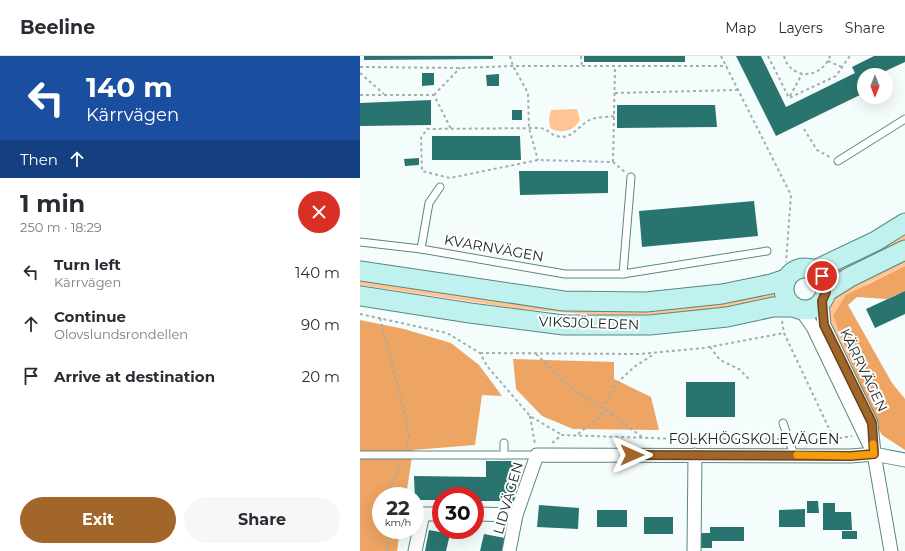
<!DOCTYPE html>
<html lang="en">
<head>
<meta charset="utf-8">
<style>
	:root { --surface:#fff; --page:#f7f7f7; --text:#2b2b33; --muted:#7c7c81; --line:#e1e1e2; --accent:#a3662a }
	body { margin:0; font-family:Montserrat,sans-serif; background:var(--page); color:var(--text); height:100vh; display:flex; flex-direction:column; font-size:15px; white-space:nowrap }
	* { box-sizing:border-box; margin:0 }
	p { font-size:13px; color:var(--muted) }
	.icon { flex:none; width:22px; height:22px; fill:none; stroke:currentColor; stroke-width:2; stroke-linecap:round; stroke-linejoin:round }
	.map { position:relative; flex:1; overflow:hidden }
	.drawer { display:flex; flex-direction:column; background:var(--surface); width:360px }
	.drawer>* { flex:none }
	.banner { background:#1a4fa0; color:#fff; overflow:hidden }
	.needle { width:26px; rotate:180deg }
	.fabs { position:absolute; left:497px; top:12px; display:grid; gap:8px }
	.fabs a { display:grid; place-items:center; width:36px; height:36px; border-radius:50%; background:var(--surface); box-shadow:0 4px 16px #0002; font-size:20px }
	.speed { position:absolute; left:12px; top:431px; display:flex; gap:8px; font-size:20px; font-weight:700; text-align:center }
	.speed>* { display:grid; place-content:center; width:52px; height:52px; border-radius:50%; background:var(--surface); box-shadow:0 4px 16px #0002; line-height:1 }
	.speed small { font-size:10px; font-weight:400 }
	.speed .limit { border:6px solid #d22; background:#fff; color:#111 }
	.pin { position:absolute; display:grid; place-items:center; width:34px; height:34px; color:#fff; margin:-17px; border:2px solid #fff; border-radius:50%; box-shadow:0 1px 4px #0007 }
	.me { position:absolute; width:44px; margin:-22px; rotate:90deg; stroke-linejoin:round; filter:drop-shadow(0 0 3px #0008) }
	.turn { display:flex; align-items:center; gap:14px; height:84px; padding:0 20px; font-size:18px }
	.turn .icon { width:52px; height:52px; stroke-width:2.5 }
	.turn b { display:block; font-size:28px; line-height:34px }
	.then { display:flex; align-items:center; height:38px; padding:0 20px; background:#0003; gap:8px; font-size:15px }
	.round { display:grid; place-items:center; flex:none; width:42px; height:42px; border-radius:21px; background:var(--page) }
	.headline { display:flex; align-items:center; justify-content:space-between; height:68px; padding:0 20px }
	h1 { font-size:24px; font-weight:700; line-height:30px }
	.action { display:flex; gap:8px; margin-top:auto; padding:8px 20px }
	.action a { flex:1; height:46px; border-radius:24px; background:var(--accent); color:#fff; font-size:16px; font-weight:700; line-height:46px; text-align:center }
	.action a+a { background:var(--page); color:var(--text) }
	ul { padding:0; list-style:none }
	li { display:flex; align-items:center; gap:12px; height:52px; padding:0 20px }
	li div { flex:1 }
	li b { display:block; font-size:15px }
	li em { font-style:normal }
	header { display:flex; align-items:center; gap:24px; box-sizing:border-box; height:56px; padding:0 20px; background:var(--surface); border-bottom:1px solid var(--line) }
	header strong { font-size:19px }
	nav { display:flex; gap:22px; margin-inline-start:auto; font-size:14px }
	main { display:flex; flex:1; min-height:0 }
	.map>svg:first-child { display:block }
	.green { fill:#ffc492 }
	.forest { fill:#eea462 }
	.building { fill:#2a746f }
	.lines { fill:none; stroke-linecap:round; stroke-linejoin:round }
	.lane-casing { stroke:#5b8682; stroke-width:9 }
	.street-casing { stroke:#5b8682; stroke-width:15 }
	.secondary-casing { stroke:#5b8682; stroke-width:21 }
	.path { stroke:#a2aead; stroke-width:2; stroke-dasharray:3 3; stroke-linecap:butt }
	.lane { stroke:#fff; stroke-width:7 }
	.street { stroke:#fff; stroke-width:13 }
	.secondary { stroke:#bff2ee; stroke-width:19 }
	.route-casing { stroke:#6a421b; stroke-width:10 }
	.route { stroke:#a3662a; stroke-width:7 }
	.slow { stroke:#f59e0b; stroke-width:7 }
	.labels { text-anchor:middle; dominant-baseline:central; stroke-width:4; stroke-linejoin:round; paint-order:stroke }
	.street-label { font-size:14px; fill:#152726; stroke:#fff }
</style>
</head>
<body>
<header>
<strong>Beeline</strong>
<nav><a>Map</a><a>Layers</a><a>Share</a></nav>
</header>
<main>
<section class="drawer">
<div class="banner">
<div class="turn"><svg class="icon" aria-label="left" viewBox="0 0 24 24"><path d="M17 20v-9H6M10 6l-5 5 5 5"/></svg><div><b>140 m</b>Kärrvägen</div></div>
<div class="then">Then<svg class="icon" aria-label="ahead" viewBox="0 0 24 24"><path d="M12 20V5M6 11l6-6 6 6"/></svg></div>
</div>
<div class="headline"><div><h1>1 min</h1><p>250 m · 18:29</p></div><a class="round" style="background:#d93025;color:#fff"><svg class="icon" aria-label="close" viewBox="0 0 24 24"><path d="M6 6l12 12M18 6L6 18"/></svg></a></div>
<ul>
<li><svg class="icon" aria-label="left" viewBox="0 0 24 24"><path d="M17 20v-9H6M10 6l-5 5 5 5"/></svg><div><b>Turn left</b><p>Kärrvägen</p></div><em>140 m</em></li>
<li><svg class="icon" aria-label="ahead" viewBox="0 0 24 24"><path d="M12 20V5M6 11l6-6 6 6"/></svg><div><b>Continue</b><p>Olovslundsrondellen</p></div><em>90 m</em></li>
<li><svg class="icon" aria-label="arrive" viewBox="0 0 24 24"><path d="M6 21V4h12l-3 4 3 4H6"/></svg><div><b>Arrive at destination</b></div><em>20 m</em></li>
</ul>
<div class="action"><a>Exit</a><a>Share</a></div>
</section>
<div class="map">
<svg width="545" height="495" viewBox="0 0 545 495">
	<rect width="100%" height="100%" fill="#f4fdfc"/>
	<g class="green">
		<path d="M217 53 220 64C212 76 202 78 190 72L189 62 191 54Z"/>
		<polygon points="545,177 545,185 470,222 467,216"/>
		<polygon points="545,204 545,210 507,228 473,260 513,363 470,271 469,250 474,238"/>
		<polygon points="0,221 205,251 415,231 416,245 351,256 251,260 160,253 0,229"/>
	</g>
	<g class="forest">
		<polygon points="545,210 545,235 527,243 497,241 488,249 532,327 545,343 545,394 522,379 513,363 473,260 486,239"/>
		<polygon points="0,264 44,273 91,287 119,309 142,340 122,339 115,389 53,394 46,440 21,440 21,474 40,474 37,495 0,495"/>
		<polygon points="153,303 254,306 254,323 291,341 299,374 213,373 182,360 156,333"/>
	</g>
	<g class="building">
		<polygon points="4,0 133,0 133,3 4,4"/>
		<rect x="224" y="0" width="101" height="6"/>
		<polygon points="376,0 401,0 426,51 495,17 492,11 514,0 545,0 545,6 517,19 504,19 504,37 416,80"/>
		<polygon points="62,17 74,17 74,29 62,30"/>
		<polygon points="139,18 139,30 127,30 126,19"/>
		<polygon points="71,44 71,69 0,70 0,47"/>
		<polygon points="257,49 355,49 357,71 257,72"/>
		<rect x="152" y="54" width="10" height="10"/>
		<polygon points="72,80 160,80 161,104 72,104"/>
		<polygon points="59,102 59,109 45,110 44,103"/>
		<polygon points="159,115 248,115 248,137 160,139"/>
		<polygon points="394,145 398,180 282,191 279,155"/>
		<polygon points="545,235 545,258 515,272 506,253"/>
		<rect x="326" y="326" width="49" height="35"/>
		<polygon points="126,405 154,405 154,445 115,445 115,440 81,440 81,444 55,444 54,420 126,421"/>
		<polygon points="447,445 458,445 459,457 447,457"/>
		<polygon points="463,447 475,447 475,456 491,456 492,474 463,474"/>
		<polygon points="179,449 219,452 218,473 177,471"/>
		<polygon points="445,453 445,471 419,471 419,454"/>
		<rect x="237" y="454" width="30" height="17"/>
		<rect x="284" y="461" width="29" height="17"/>
		<polygon points="350,471 384,471 384,485 352,485 352,492 341,492 341,477 350,477"/>
		<polygon points="69,474 90,478 86,495 65,495"/>
		<rect x="482" y="475" width="15" height="8"/>
		<polygon points="124,478 145,482 142,495 120,495"/>
	</g>
	<g class="lines">
		<g class="lane-casing">
			<g id="lane">
				<polyline points="478,105 545,63"/>
				<polyline points="0,186 61,193 205,218 263,218 407,195"/>
				<polyline points="61,193 69,147 80,131"/>
				<polyline points="263,218 271,121"/>
				<polyline points="423,367 434,399"/>
				<polyline points="144,387 144,399"/>
				<polyline points="0,399 177,399"/>
			</g>
		</g>
		<g class="street-casing">
			<g id="street">
				<polyline points="462,245 464,269 511,367 514,398 531,495"/>
				<polyline points="441,254 453,271 512,394"/>
				<polyline points="115,458 156,459"/>
				<polyline points="55,495 63,458 81,458"/>
				<polyline points="149,495 156,459 177,399 491,400 514,398 545,404"/>
				<polyline points="334,495 335,399"/>
			</g>
		</g>
		<g class="secondary-casing">
			<g id="secondary">
				<circle cx="445" cy="233" r="21"/>
				<polyline points="455,214 516,185 545,167"/>
				<polyline points="0,215 204,245 286,246 362,238 411,228 426,223"/>
				<polyline points="466,236 490,221 545,194"/>
				<polyline points="0,240 110,257 204,269 290,269 367,261 413,251 434,251"/>
			</g>
		</g>
		<g class="path">
			<polyline points="150,0 153,10 168,37 169,72 178,104"/>
			<polyline points="221,0 222,11"/>
			<polyline points="361,0 431,139 426,206"/>
			<polyline points="408,0 429,42 476,20 489,1 491,0"/>
			<path d="M424 0C425 3 426 6 428 9 441 25 464 18 470 0"/>
			<polyline points="468,5 482,11"/>
			<polyline points="0,11 100,12 153,10 367,10"/>
			<polyline points="0,17 24,38"/>
			<polyline points="255,37 377,34"/>
			<polyline points="0,39 74,39 91,73"/>
			<polyline points="74,39 100,12"/>
			<polyline points="430,40 442,18"/>
			<path d="M254 60C247 61 239 61 232 63 220 67 212 85 197 80 191 79 188 73 180 72L67 73 61 82 62 115 90 122 178 104 253 106 265 116"/>
			<polyline points="444,73 457,94 470,101"/>
			<polyline points="253,106 255,11"/>
			<polyline points="0,258 87,277 120,297 127,310 170,360 202,379"/>
			<polyline points="20,262 43,351 49,379 47,391"/>
			<polyline points="422,265 424,277 474,383 475,389"/>
			<polyline points="350,291 360,304 379,313 390,324"/>
			<polyline points="120,297 280,298 344,292 424,277"/>
			<polyline points="176,298 213,334 243,352 282,381"/>
			<polyline points="170,360 175,388"/>
			<polyline points="218,378 241,360 246,346 255,329 274,311 294,298"/>
			<polyline points="437,383 474,383 492,380"/>
			<polyline points="192,387 202,379 318,383 419,383"/>
			<polyline points="28,440 28,435 41,408"/>
			<polyline points="27,495 30,474"/>
		</g>
		<use href="#lane" class="lane"/>
		<use href="#street" class="street"/>
		<use href="#secondary" class="secondary"/>
	</g>
	<g class="lines">
		<g class="route-casing">
			<polyline id="route" points="272,399 491,400 514,398 512,367 464,269 462,245 466,236 466,226 462,220"/>
		</g>
		<use href="#route" class="route"/>
		<polyline class="slow" points="437,399 491,400 514,398 513,388"/>
	</g>
	<g class="labels">
		<g class="street-label">
			<text transform="translate(134 192) rotate(10)">KVARNVÄGEN</text>
			<text transform="translate(229 267) rotate(2)">VIKSJÖLEDEN</text>
			<text transform="translate(504 314) rotate(64)">KÄRRVÄGEN</text>
			<text x="394" y="383">FOLKHÖGSKOLEVÄGEN</text>
			<text transform="translate(148 442) rotate(-74)">LIDVÄGEN</text>
		</g>
	</g>
</svg>
<div class="fabs">
<a><svg class="needle" viewBox="-14 -14 28 28"><path d="M0-13l5 13h-10z" fill="#e53935"/><path d="M0 13l5-13h-10z" fill="#7c7c81"/></svg></a>
</div>
<div class="speed"><div>22<small>km/h</small></div><div class="limit">30</div></div>
<div class="pin" style="left:462px;top:220px;background:#d93025"><svg class="icon" aria-label="arrive" viewBox="0 0 24 24"><path d="M6 21V4h12l-3 4 3 4H6"/></svg></div>
<svg class="me" style="left:272px;top:399px" viewBox="-20 -20 40 40"><path d="M0-17L14 15 0 8-14 15z" fill="#a3662a" stroke="#fff" stroke-width="4"/></svg>
</div>
</main>
</body>
</html>
